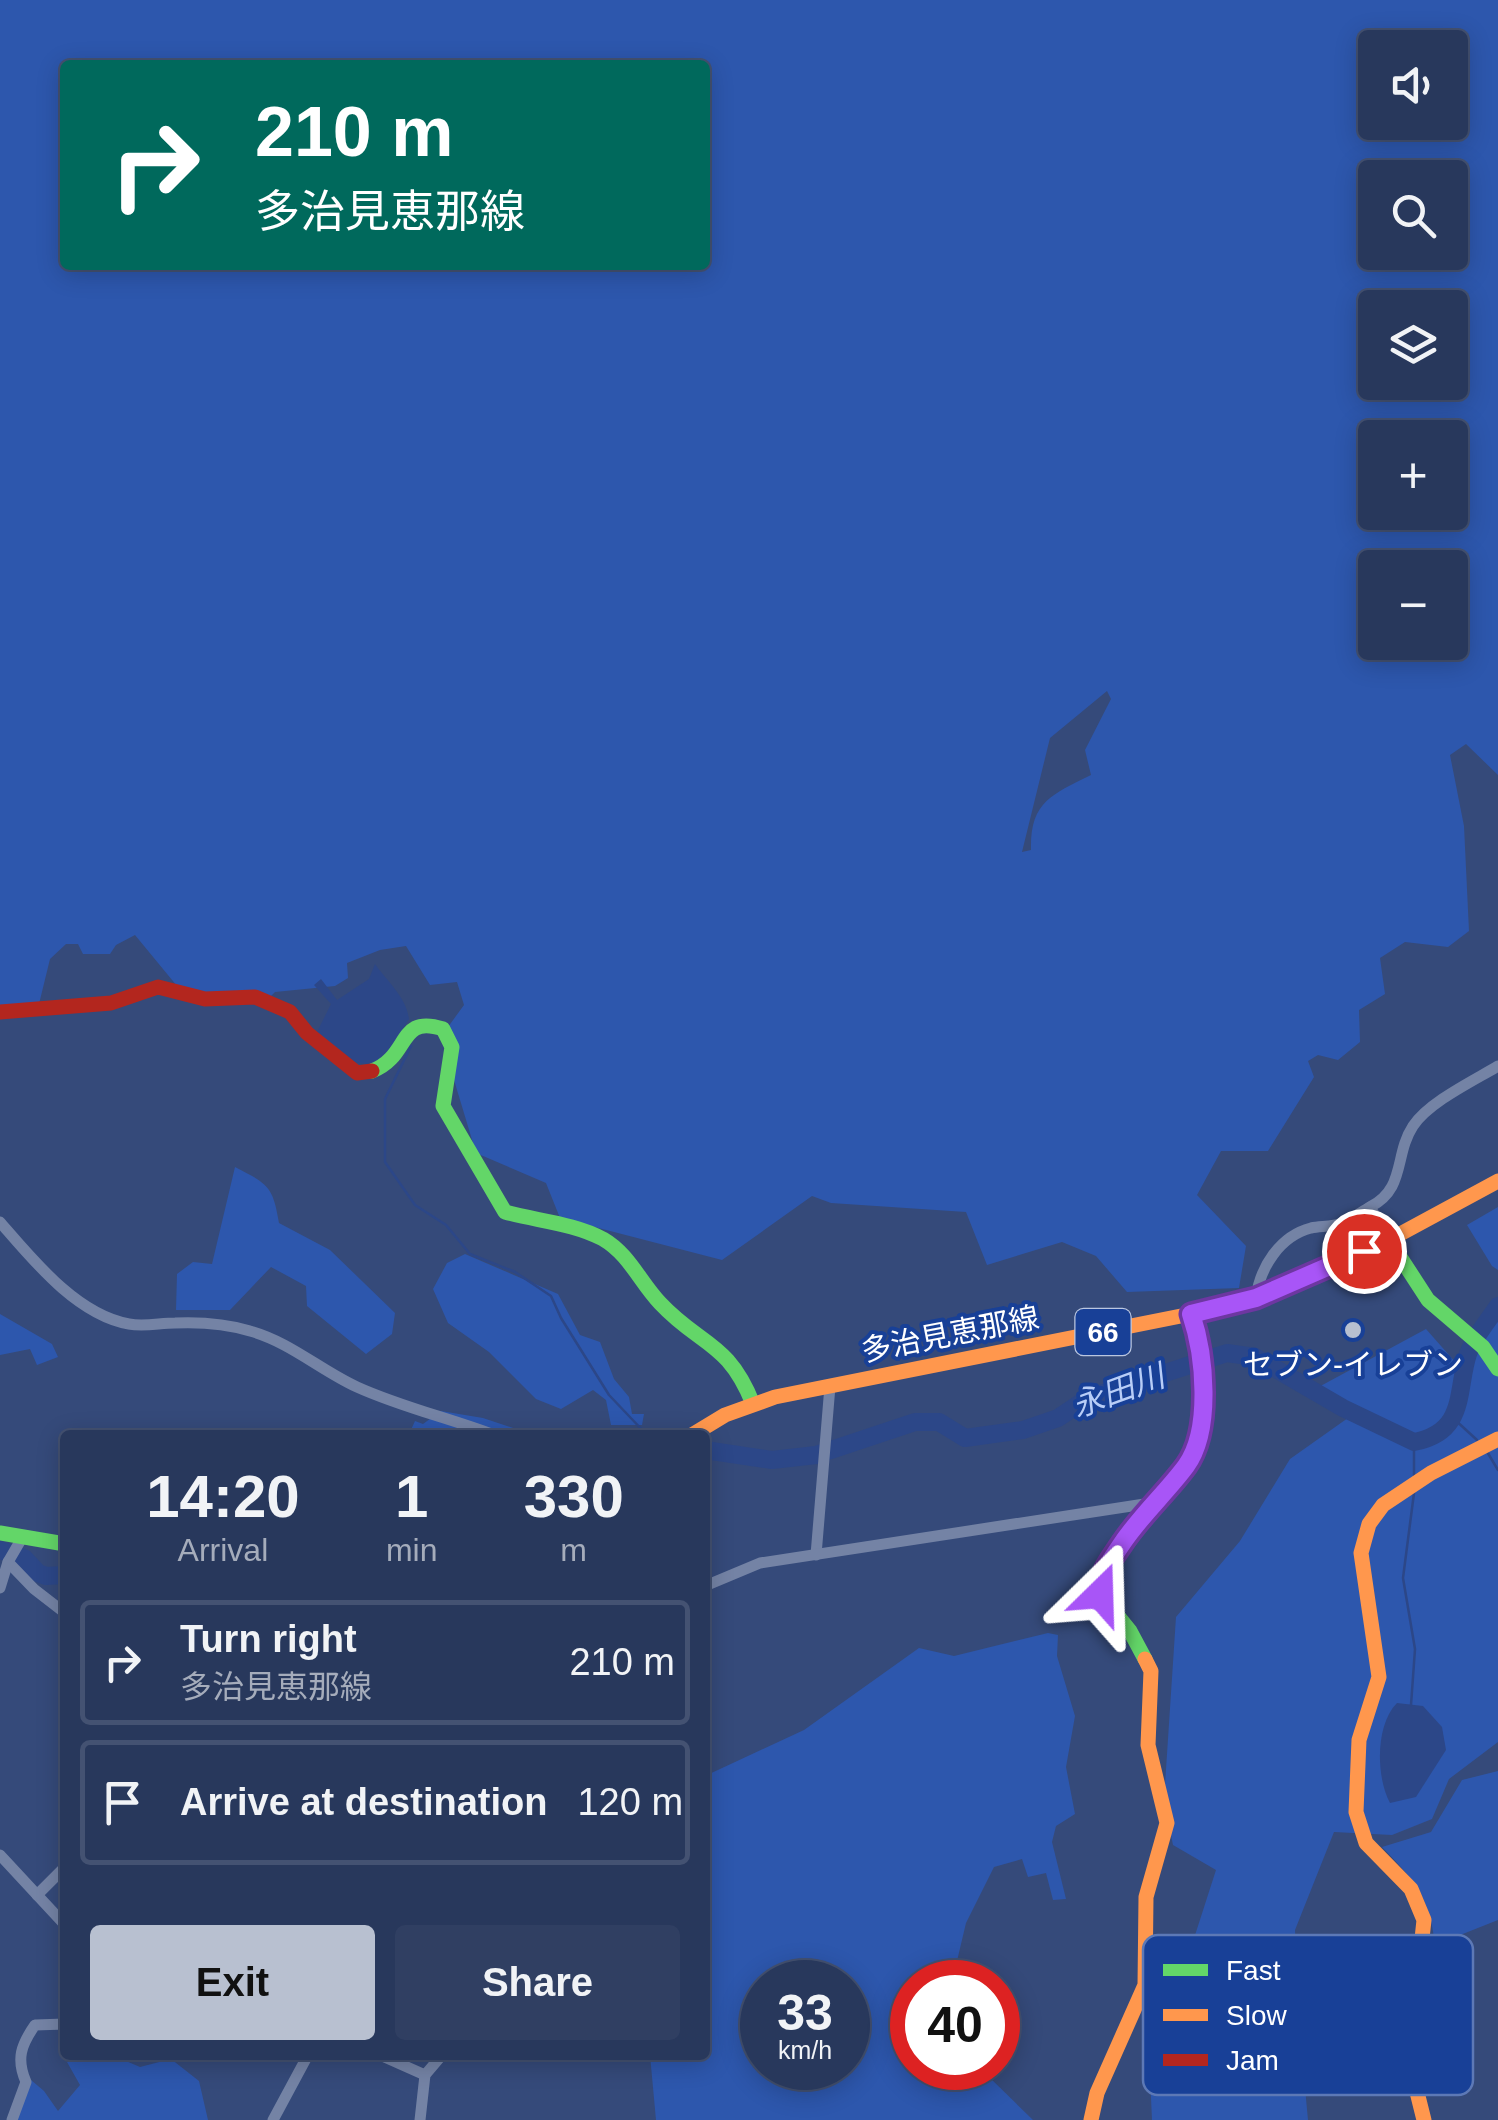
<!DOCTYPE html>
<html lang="en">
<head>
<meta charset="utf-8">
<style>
	:root { --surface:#28385c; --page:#303f62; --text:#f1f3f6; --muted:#a5acbb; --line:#445272; --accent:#b8c0d0 }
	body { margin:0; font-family:Helvetica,"Noto Sans JP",sans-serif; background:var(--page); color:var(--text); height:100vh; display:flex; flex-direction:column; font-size:38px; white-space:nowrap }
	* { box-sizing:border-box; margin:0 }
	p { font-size:32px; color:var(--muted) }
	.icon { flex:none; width:55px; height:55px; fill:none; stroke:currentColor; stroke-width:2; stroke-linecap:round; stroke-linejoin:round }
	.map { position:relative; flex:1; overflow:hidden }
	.drawer { position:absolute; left:60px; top:1430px; width:650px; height:630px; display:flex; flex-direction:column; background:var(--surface); border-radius:10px; box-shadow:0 5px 25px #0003,0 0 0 2px var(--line) }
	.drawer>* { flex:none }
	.hud { position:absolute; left:60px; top:60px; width:650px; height:210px; border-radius:10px; box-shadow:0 5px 25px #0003,0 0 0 2px var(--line); background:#00695c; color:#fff; overflow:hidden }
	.fabs { position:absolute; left:1358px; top:30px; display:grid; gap:20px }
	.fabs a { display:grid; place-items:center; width:110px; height:110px; border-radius:10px; background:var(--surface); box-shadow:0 5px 25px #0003,0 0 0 2px var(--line); font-size:50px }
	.speed { position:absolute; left:740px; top:1960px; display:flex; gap:20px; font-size:50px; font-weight:700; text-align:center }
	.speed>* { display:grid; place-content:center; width:130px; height:130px; border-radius:50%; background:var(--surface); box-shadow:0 5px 25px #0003,0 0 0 2px var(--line); line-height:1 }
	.speed small { font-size:25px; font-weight:400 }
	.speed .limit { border:15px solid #d22; background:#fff; color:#111 }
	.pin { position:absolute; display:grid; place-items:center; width:85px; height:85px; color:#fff; margin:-42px; border:5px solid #fff; border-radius:50%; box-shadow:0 2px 10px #0007 }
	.me { position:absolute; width:110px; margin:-55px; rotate:22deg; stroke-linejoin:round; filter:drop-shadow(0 0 8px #0008) }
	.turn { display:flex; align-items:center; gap:35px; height:210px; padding:0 30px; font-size:45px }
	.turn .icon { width:130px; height:130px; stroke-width:2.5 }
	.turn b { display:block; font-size:70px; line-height:85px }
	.eta { display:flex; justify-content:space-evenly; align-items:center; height:170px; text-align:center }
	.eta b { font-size:60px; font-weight:600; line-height:70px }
	.primary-button { display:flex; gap:20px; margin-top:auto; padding:20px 30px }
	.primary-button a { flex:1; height:115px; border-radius:10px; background:var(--accent); color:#111; font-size:40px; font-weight:600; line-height:115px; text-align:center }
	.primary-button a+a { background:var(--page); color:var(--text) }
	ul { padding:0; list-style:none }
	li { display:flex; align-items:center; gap:30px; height:125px; margin:0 20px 15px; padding:0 10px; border:5px solid var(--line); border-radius:10px }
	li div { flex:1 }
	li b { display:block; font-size:38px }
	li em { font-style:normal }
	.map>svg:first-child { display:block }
	.green { fill:#2d57ad; fill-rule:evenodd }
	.water { fill:#2c4788 }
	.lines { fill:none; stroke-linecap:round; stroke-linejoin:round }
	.stream { stroke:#2c4788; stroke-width:2.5 }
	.river { stroke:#2c4788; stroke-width:18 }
	.street { stroke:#7483a5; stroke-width:11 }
	.fast { stroke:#63d668; stroke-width:15 }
	.slow { stroke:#ff974d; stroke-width:15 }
	.jam { stroke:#b3261e; stroke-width:15 }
	.route-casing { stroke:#6d37a1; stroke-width:25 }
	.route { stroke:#a855f7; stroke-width:18 }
	.poi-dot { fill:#b8c0d0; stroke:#184097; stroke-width:4 }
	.labels { text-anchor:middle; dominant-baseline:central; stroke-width:8; stroke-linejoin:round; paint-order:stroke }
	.shield { fill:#184097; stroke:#bac6e0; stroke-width:2.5 }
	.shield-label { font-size:28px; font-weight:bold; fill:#fff }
	.street-label { font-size:30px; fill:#fff; stroke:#184097 }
	.poi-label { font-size:30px; fill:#fff; stroke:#184097 }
	.water-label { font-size:32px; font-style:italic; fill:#b8cdf7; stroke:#184097 }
	.key { fill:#184097; stroke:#5d79b6; stroke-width:2.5 }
	.key-label { font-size:28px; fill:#fff }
</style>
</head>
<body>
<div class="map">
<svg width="1498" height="2120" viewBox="0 0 1498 2120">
	<rect width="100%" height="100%" fill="#354a7a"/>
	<g class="green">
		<path d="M0 0H1498V775L1466 744 1450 755 1464 826 1469 931 1448 947 1405 942 1380 958 1385 994 1359 1010 1360 1042 1338 1060 1318 1055 1308 1061 1314 1077 1268 1151H1221L1197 1195 1246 1246 1239 1288 1127 1292 1096 1256 1062 1242 987 1265 966 1212 831 1203 812 1196 722 1260 560 1218 546 1183 476 1153 445 1050 448 1027 464 1005 457 982 430 985 406 946 380 950 347 963 348 978 335 986 275 992 270 997 211 995 177 986 135 935 116 945 110 954H83L78 944H66L50 959 39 1004 0 1009ZM1375 48H1450V122H1375ZM65 65H705V265H65ZM1375 178H1450V252H1375ZM1375 308H1450V382H1375ZM1375 438H1450V512H1375ZM1375 568H1450V642H1375ZM1107 691 1111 699 1085 750 1091 775C1051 795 1030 802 1031 850L1022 852 1050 738Z"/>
		<path d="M235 1167C268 1184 273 1186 279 1223L330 1250 395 1313 392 1334 366 1354 307 1306 306 1286 271 1267 230 1310H176L177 1274 193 1262 212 1264Z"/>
		<polygon points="1498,1207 1498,1270 1492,1266 1467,1225"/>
		<polygon points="465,1254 558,1294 580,1335 600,1342 614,1379 629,1397 632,1414 644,1414 642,1425 611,1425 606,1400 593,1390 561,1409 536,1399 489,1352 448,1323 433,1289 447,1263"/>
		<polygon points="1498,1300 1498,1742 1449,1779 1432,1819 1392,1835 1334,1832 1295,1930 1299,2024 1308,2120 1152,2120 1150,2075 1216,1870 1173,1845 1164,1800 1176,1617 1240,1541 1290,1459 1355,1413 1315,1389 1426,1329 1456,1363"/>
		<polygon points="0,1314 52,1344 58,1357 37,1365 30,1349 0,1355"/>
		<polygon points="441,1411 483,1418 522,1431 523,1435 410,1432 415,1421 423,1424"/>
		<path d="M1048 1633 1058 1635 1057 1656 1075 1716 1066 1767 1075 1814 1056 1826 1052 1842 1066 1899 1053 1900 1046 1873 1028 1877 1022 1859 994 1867 966 1923 952 1982H912V2068H984L989 2077 1033 2120H656L650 2055H705V1776L804 1730 919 1648 954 1656ZM762 1982H848V2068H762Z"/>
		<path d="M1498 1771V1920L1435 1945C1430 1897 1414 1880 1382 1847L1431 1832 1462 1780Z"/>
		<polygon points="87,2055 112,2055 140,2067 171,2059 199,2081 208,2120 15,2120 31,2080 44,2091 58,2111 80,2085 67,2062"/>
	</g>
	<g class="water">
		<path d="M375 964C386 980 407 998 409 1019L383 1061C350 1071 341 1052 317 1032L331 1004 314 985 321 979 337 1000 369 979Z"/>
		<path d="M1397 1703 1423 1706 1442 1727 1446 1750 1416 1797 1390 1803C1376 1777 1375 1725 1397 1703Z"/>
	</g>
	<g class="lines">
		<g class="stream">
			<polyline points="411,1046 385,1099 385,1162 415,1205 446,1225 470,1254 515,1272 551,1296 561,1318 609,1395 647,1435"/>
			<polyline points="1453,1418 1477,1440"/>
			<polyline points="1486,1450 1498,1470"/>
			<polyline points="1414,1475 1414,1442"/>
			<polyline points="1411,1705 1415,1649 1403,1578 1414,1493"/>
		</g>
		<g class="river">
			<path d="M705 1450 772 1460 816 1455 915 1422H939L965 1438 1023 1430 1058 1418 1088 1398 1227 1353 1255 1357 1343 1408 1414 1442C1467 1432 1456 1391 1468 1354 1474 1337 1488 1321 1498 1306"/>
			<polyline points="0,1550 24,1558 38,1573 46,1576 65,1575"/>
		</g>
		<g class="street">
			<path d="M0 1222C33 1260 77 1315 129 1324 144 1327 160 1323 175 1323 199 1322 227 1324 250 1331 290 1342 320 1370 357 1387 401 1407 449 1418 494 1435"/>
			<path d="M1389 1240 1370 1207C1406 1189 1394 1155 1413 1126 1429 1102 1473 1081 1498 1066"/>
			<path d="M1256 1298C1260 1267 1280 1236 1311 1228 1321 1226 1333 1227 1342 1223 1352 1219 1361 1212 1370 1207"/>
			<polyline points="816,1555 830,1386"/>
			<polyline points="8,1562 34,1589 65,1613"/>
			<polyline points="705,1586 760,1563 1151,1503"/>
			<polyline points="0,1588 8,1562 22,1538"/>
			<polyline points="0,1855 65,1925"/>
			<polyline points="37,1895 65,1867"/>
			<polyline points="380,2055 425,2075"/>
			<path d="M12 2120 26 2082C16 2059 21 2045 35 2025L65 2024"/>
			<polyline points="273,2120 308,2055"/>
			<polyline points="420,2120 425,2075 442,2055"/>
		</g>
		<g class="fast">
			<path d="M372 1071C411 1056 397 1014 443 1029L452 1047 443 1106 505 1212C537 1221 573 1223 603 1239 629 1254 640 1282 660 1303 700 1346 728 1341 753 1404"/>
			<polyline points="1389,1240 1428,1300 1483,1347 1498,1369"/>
			<polyline points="0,1533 65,1544"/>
			<path d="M1145 1659 1130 1631 1100 1594C1101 1587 1101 1578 1104 1571 1110 1553 1140 1515 1154 1501 1169 1484 1188 1467 1197 1446 1211 1413 1200 1348 1191 1314"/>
		</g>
		<g class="slow">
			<polyline points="692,1435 725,1415 775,1397 1191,1314 1279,1289 1389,1240 1498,1181"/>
			<polyline points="1091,2120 1097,2093 1145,1985 1146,1897 1167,1823 1148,1745 1151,1671 1145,1659"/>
			<polyline points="1424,2120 1409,2060 1424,1920 1411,1889 1366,1843 1356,1812 1359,1740 1379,1677 1361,1553 1369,1524 1383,1505 1431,1473 1498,1439"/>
		</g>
		<polyline class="jam" points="0,1012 111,1003 158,987 205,999 255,997 290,1012 307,1033 357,1073 372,1071"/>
	</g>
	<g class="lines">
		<g class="route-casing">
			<path id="route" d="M1100 1594C1099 1574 1111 1560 1121 1545 1140 1516 1166 1493 1186 1466 1212 1430 1205 1355 1191 1314L1256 1298 1364 1251"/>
		</g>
		<use href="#route" class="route"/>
	</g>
	<circle class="poi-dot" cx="1353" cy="1330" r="10"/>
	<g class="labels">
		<rect class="shield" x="1075.5" y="1309" width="55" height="46" rx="8"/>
		<g class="shield-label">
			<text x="1103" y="1332">66</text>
		</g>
		<g class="street-label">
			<text transform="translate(950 1334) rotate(-11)">多治見恵那線</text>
		</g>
		<g class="poi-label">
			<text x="1353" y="1364">セブン-イレブン</text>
		</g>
		<g class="water-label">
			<text transform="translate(1118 1391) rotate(-20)">永田川</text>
		</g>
	</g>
	<rect x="1143" y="1935" width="330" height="160" rx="15" class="key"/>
	<rect x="1163" y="1964" width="45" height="12" fill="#63d668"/>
	<rect x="1163" y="2009" width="45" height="12" fill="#ff974d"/>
	<rect x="1163" y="2054" width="45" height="12" fill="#b3261e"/>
	<g class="key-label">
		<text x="1226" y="1980">Fast</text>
		<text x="1226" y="2025">Slow</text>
		<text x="1226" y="2070">Jam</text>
	</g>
</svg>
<div class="fabs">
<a><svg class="icon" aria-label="sound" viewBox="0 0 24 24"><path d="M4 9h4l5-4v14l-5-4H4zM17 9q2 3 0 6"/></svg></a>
<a><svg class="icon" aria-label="search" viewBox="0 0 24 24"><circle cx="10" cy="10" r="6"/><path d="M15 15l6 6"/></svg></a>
<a><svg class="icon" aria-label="layers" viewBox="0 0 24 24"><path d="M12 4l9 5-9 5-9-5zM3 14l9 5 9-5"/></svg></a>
<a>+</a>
<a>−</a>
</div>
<div class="speed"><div>33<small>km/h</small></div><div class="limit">40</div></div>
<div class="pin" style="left:1364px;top:1251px;background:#d93025"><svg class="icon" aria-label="arrive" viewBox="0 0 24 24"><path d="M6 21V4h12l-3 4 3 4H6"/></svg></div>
<svg class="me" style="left:1100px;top:1594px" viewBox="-20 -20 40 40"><path d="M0-17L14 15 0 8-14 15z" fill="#a855f7" stroke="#fff" stroke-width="4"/></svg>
<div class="hud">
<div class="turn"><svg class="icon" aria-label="right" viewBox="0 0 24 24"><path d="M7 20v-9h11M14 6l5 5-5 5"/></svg><div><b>210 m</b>多治見恵那線</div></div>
</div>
<section class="drawer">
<div class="eta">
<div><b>14:20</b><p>Arrival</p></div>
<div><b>1</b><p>min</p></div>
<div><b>330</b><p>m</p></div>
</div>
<ul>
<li><svg class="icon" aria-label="right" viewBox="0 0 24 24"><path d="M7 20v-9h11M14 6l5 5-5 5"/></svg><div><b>Turn right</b><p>多治見恵那線</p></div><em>210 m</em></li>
<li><svg class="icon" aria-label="arrive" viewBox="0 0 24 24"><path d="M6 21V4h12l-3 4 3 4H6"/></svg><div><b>Arrive at destination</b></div><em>120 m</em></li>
</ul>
<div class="primary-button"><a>Exit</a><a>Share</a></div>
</section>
</div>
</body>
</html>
